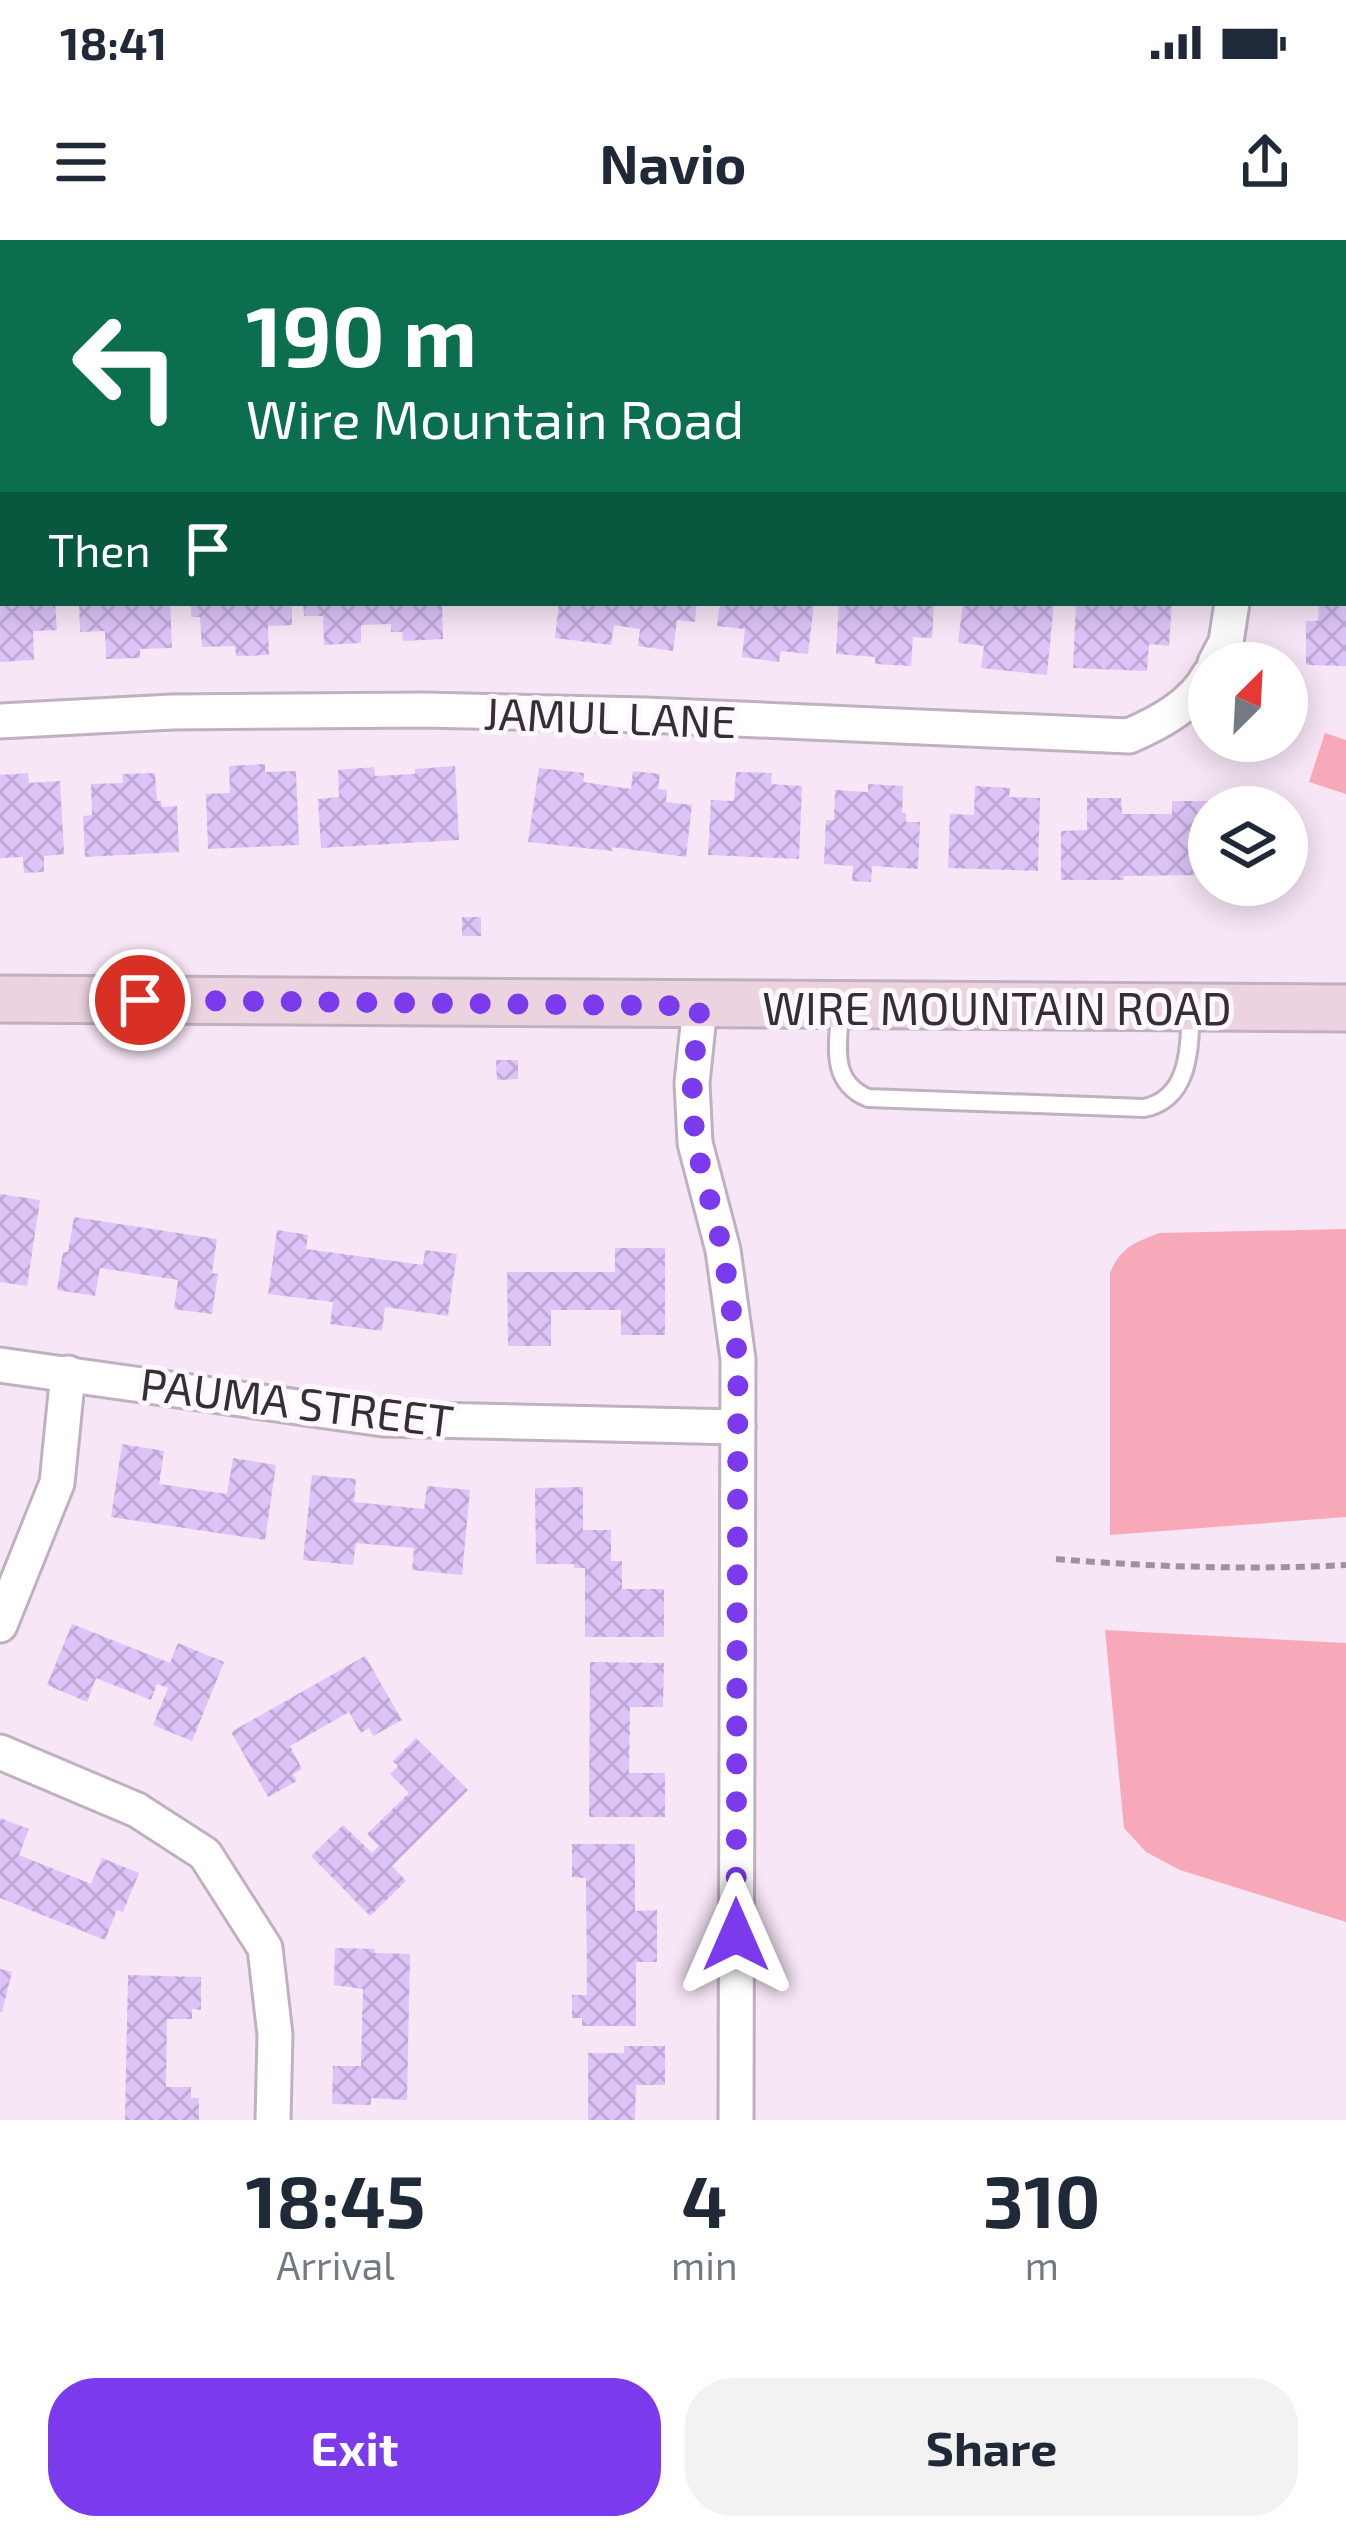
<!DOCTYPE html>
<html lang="en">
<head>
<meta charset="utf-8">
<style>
	:root { --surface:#fff; --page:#f2f2f3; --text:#1f2937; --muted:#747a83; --accent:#7c3aed }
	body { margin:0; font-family:"Exo 2",sans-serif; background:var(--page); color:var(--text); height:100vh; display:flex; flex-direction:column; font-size:45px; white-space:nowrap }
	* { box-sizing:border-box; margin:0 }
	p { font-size:39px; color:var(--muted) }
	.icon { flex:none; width:66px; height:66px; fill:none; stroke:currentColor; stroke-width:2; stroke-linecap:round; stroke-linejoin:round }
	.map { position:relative; height:1880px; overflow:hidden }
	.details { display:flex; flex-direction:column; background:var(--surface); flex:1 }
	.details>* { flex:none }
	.guide { position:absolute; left:0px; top:0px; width:1347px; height:366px; box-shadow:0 6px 30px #0003; background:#0b6e4f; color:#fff; overflow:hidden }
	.needle { width:78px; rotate:24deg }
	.tools { position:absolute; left:1188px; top:402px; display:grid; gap:24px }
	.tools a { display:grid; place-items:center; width:120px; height:120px; border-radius:50%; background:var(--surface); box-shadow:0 6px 30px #0003; font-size:60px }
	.pin { position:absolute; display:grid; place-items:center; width:102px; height:102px; color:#fff; margin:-51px; border:6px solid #fff; border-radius:50%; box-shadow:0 3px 12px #0007 }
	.me { position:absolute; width:132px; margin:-66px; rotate:0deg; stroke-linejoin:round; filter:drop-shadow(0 0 9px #0008) }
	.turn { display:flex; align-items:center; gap:42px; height:252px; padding:0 48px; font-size:54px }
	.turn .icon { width:156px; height:156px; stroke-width:2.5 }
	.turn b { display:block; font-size:84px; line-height:102px }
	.then { display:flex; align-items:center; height:114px; padding:0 48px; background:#0003; gap:24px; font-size:45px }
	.eta { display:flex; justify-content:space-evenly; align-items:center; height:204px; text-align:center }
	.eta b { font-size:72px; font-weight:700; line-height:84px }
	.action { display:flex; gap:24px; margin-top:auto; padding:24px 48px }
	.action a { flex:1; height:138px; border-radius:48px; background:var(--accent); color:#fff; font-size:48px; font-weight:700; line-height:138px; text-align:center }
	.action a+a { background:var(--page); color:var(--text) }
	.status { display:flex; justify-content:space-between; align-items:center; height:84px; padding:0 60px; background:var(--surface); direction:ltr }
	.status svg { height:33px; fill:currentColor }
	header { display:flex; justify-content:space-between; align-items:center; height:156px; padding:0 48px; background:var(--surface); font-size:54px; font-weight:700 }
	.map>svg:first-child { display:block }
	.garden { fill:#f8a9b9 }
	.building { fill:url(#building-cross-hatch) }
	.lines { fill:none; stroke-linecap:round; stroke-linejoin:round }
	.service-casing { stroke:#c0b0c0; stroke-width:22 }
	.minor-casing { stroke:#c0b0c0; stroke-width:39 }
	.secondary-casing { stroke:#c0b0c0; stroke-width:51 }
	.path { stroke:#9e929d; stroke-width:6; stroke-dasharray:9 6; stroke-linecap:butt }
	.service { stroke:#fff; stroke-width:16 }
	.minor { stroke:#fff; stroke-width:33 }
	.secondary { stroke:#ebd3e0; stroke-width:45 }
	.route { stroke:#7c3aed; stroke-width:21; stroke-dasharray:0 37.8 }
	.labels { text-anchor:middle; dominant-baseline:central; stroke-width:10; stroke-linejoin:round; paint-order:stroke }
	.street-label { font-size:45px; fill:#352f35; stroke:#fef7fe }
</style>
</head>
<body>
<div class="status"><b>18:41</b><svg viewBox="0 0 49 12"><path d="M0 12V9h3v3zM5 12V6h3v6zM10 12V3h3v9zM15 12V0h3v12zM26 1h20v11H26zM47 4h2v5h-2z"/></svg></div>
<header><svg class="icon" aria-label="menu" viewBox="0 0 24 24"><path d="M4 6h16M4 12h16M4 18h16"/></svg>Navio<svg class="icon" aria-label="share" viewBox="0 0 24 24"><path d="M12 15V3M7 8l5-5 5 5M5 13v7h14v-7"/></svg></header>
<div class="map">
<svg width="1346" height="1880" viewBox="0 0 1346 1880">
	<defs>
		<pattern id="building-cross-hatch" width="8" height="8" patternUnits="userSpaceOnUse" patternTransform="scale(3)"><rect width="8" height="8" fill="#ddc3f8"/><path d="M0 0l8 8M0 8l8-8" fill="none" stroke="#bea8d5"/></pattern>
	</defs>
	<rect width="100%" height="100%" fill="#f7e6f6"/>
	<g class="garden">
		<polygon points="1325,493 1346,500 1346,554 1309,542"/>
		<path d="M1346 989V1277L1110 1295V1033C1121 1007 1134 1003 1159 993Z"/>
		<polygon points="1105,1390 1346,1403 1346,1682 1180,1630 1146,1612 1124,1588"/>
	</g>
	<g class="building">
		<polygon points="0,363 55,363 57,390 33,391 34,420 0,422"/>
		<polygon points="79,363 170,363 172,408 140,409 140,418 106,419 105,391 80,392"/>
		<polygon points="191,363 292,363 292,385 268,386 269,415 236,416 235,406 202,407 200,377 191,377"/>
		<polygon points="303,363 442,363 443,399 403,401 402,392 391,392 391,384 361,385 361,403 324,405 323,376 304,376"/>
		<polygon points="559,363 697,363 695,382 677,380 673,411 638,406 640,389 614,385 611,405 555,398"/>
		<polygon points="720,363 814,363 808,414 781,411 779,422 742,417 745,389 717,386"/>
		<polygon points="839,363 934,363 932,398 913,397 911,426 875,424 875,417 836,414"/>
		<polygon points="963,363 1054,363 1047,435 981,428 984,406 958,403"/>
		<polygon points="1076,363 1172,363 1169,406 1149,404 1147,431 1073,428"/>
		<polygon points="1319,363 1346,363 1346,426 1306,425 1306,381 1318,381"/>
		<polygon points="265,524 265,532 296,531 299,605 208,609 206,554 230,553 229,526"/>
		<polygon points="455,526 459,600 321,608 318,559 339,557 338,530 374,527 375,536 415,534 415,529"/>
		<polygon points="539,528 584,533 583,542 631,549 633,531 660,534 658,549 667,550 666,562 692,565 686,617 612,607 612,611 528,602"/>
		<polygon points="736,532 772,533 771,544 802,546 799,619 708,615 711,560 734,561"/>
		<polygon points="28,533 29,543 60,541 64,614 44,616 44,632 24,633 23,617 0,618 0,535"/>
		<polygon points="155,533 157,561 161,561 162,567 177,566 179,612 85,617 83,576 92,575 91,544 123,543 122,534"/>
		<polygon points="868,544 903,546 902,573 906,573 906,582 920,582 918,629 872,626 871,642 852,641 853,626 824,624 826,580 834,580 835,550 868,552"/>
		<polygon points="975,546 1010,548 1009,557 1040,558 1038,631 948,628 950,574 974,575"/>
		<polygon points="1087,558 1121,558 1122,574 1172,574 1172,561 1216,561 1217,567 1209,567 1209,635 1123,636 1124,640 1061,640 1061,591 1087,590"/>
		<rect x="462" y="677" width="19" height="19"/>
		<polygon points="496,820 518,820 518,839 497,840"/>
		<polygon points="0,954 40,960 27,1046 0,1042"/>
		<polygon points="74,977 217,999 212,1033 218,1034 212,1074 174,1069 178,1040 100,1028 95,1056 57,1050 63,1012 68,1012"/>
		<polygon points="277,990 308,995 306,1009 423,1025 425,1010 457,1014 448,1076 385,1067 382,1091 330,1084 333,1062 268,1054"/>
		<polygon points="615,1008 665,1008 665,1095 621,1095 621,1070 551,1070 551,1106 508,1106 507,1032 615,1032"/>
		<polygon points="122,1204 164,1211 159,1244 227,1254 233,1218 276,1225 265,1300 111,1277"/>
		<polygon points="312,1235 356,1239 354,1262 424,1269 427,1246 470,1250 462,1335 412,1330 414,1308 356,1303 353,1325 303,1320"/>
		<polygon points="583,1247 583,1290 611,1290 611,1321 622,1321 622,1349 664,1349 664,1397 585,1397 585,1328 574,1328 574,1324 536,1324 535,1248"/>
		<polygon points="72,1384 170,1423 178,1403 224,1422 192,1501 153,1485 168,1448 157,1444 151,1460 96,1438 87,1462 47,1445"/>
		<polygon points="365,1416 402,1480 373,1496 369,1488 361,1493 349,1472 290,1506 302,1529 293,1534 297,1541 268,1557 231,1492"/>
		<polygon points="590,1422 664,1423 663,1467 630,1467 629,1533 665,1533 665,1577 589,1577"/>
		<polygon points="416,1498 468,1550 392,1626 406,1641 370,1676 311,1616 343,1585 372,1613 379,1606 367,1594 409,1553 390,1534 398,1526 393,1521"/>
		<polygon points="0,1578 29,1589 19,1615 91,1644 102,1618 139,1633 123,1672 117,1670 105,1700 0,1658"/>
		<polygon points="572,1604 635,1604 635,1671 657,1670 657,1722 636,1722 636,1786 582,1786 582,1778 572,1778 572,1755 587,1755 586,1638 572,1637"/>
		<polygon points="335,1708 375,1709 374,1713 410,1714 407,1860 371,1858 371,1865 332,1864 333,1826 361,1826 363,1749 334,1745"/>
		<polygon points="0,1729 12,1732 2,1772 0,1772"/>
		<polygon points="128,1735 201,1737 201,1770 192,1769 192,1779 167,1779 166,1847 191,1847 191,1858 199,1858 199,1880 125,1880"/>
		<polygon points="624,1806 665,1806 665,1845 636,1845 635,1880 588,1880 588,1813 624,1813"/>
	</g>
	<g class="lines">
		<g class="service-casing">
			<path id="service" d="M840 767C839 804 828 841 868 858L1144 868C1191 858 1189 807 1191 768"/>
		</g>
		<g class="minor-casing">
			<g id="minor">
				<polyline points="1236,0 1236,3"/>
				<polyline points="0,138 3,138"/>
				<polyline points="1215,423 1226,402 1232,363"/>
				<path d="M0 481 172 472 424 470 646 475 1129 496C1159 483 1193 465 1209 435"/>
				<polyline points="700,766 692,843 695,903 723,1010 738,1119 736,1880"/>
				<polyline points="0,1125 383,1179 738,1187"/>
				<polyline points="0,1385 57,1243 68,1133"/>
				<polyline points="0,1512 137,1570 205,1614 265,1708 275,1795 273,1880"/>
			</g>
		</g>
		<g class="secondary-casing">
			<polyline id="secondary" points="0,759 1346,768"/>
		</g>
		<path class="path" d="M1056 1319C1152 1327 1250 1330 1346 1325"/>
		<use href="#service" class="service"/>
		<use href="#minor" class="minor"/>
		<use href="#secondary" class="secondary"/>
	</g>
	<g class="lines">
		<polyline class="route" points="140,760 700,766 692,843 695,903 723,1010 738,1119 736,1695"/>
	</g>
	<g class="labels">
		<g class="street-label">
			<text transform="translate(610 476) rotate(2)">JAMUL LANE</text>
			<text x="997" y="767">WIRE MOUNTAIN ROAD</text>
			<text transform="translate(297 1161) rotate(7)">PAUMA STREET</text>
		</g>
	</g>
</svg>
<div class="tools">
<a><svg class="needle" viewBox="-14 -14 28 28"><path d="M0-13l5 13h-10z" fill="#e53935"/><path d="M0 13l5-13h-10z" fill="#747a83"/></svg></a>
<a><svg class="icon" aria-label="layers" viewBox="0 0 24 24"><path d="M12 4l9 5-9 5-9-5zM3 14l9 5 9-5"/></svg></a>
</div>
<div class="pin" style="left:140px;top:760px;background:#d93025"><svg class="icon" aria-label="arrive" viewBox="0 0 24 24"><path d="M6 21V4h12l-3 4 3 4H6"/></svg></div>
<svg class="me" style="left:736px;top:1695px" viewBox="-20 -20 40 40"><path d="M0-17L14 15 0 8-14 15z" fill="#7c3aed" stroke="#fff" stroke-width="4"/></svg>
<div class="guide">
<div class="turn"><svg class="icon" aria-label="left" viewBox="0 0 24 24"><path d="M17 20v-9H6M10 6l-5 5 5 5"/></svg><div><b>190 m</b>Wire Mountain Road</div></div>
<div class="then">Then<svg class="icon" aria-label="arrive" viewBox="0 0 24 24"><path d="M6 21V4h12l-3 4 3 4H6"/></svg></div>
</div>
</div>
<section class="details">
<div class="eta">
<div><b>18:45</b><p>Arrival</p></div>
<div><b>4</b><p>min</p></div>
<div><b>310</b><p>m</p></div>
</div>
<div class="action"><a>Exit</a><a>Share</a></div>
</section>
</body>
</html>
